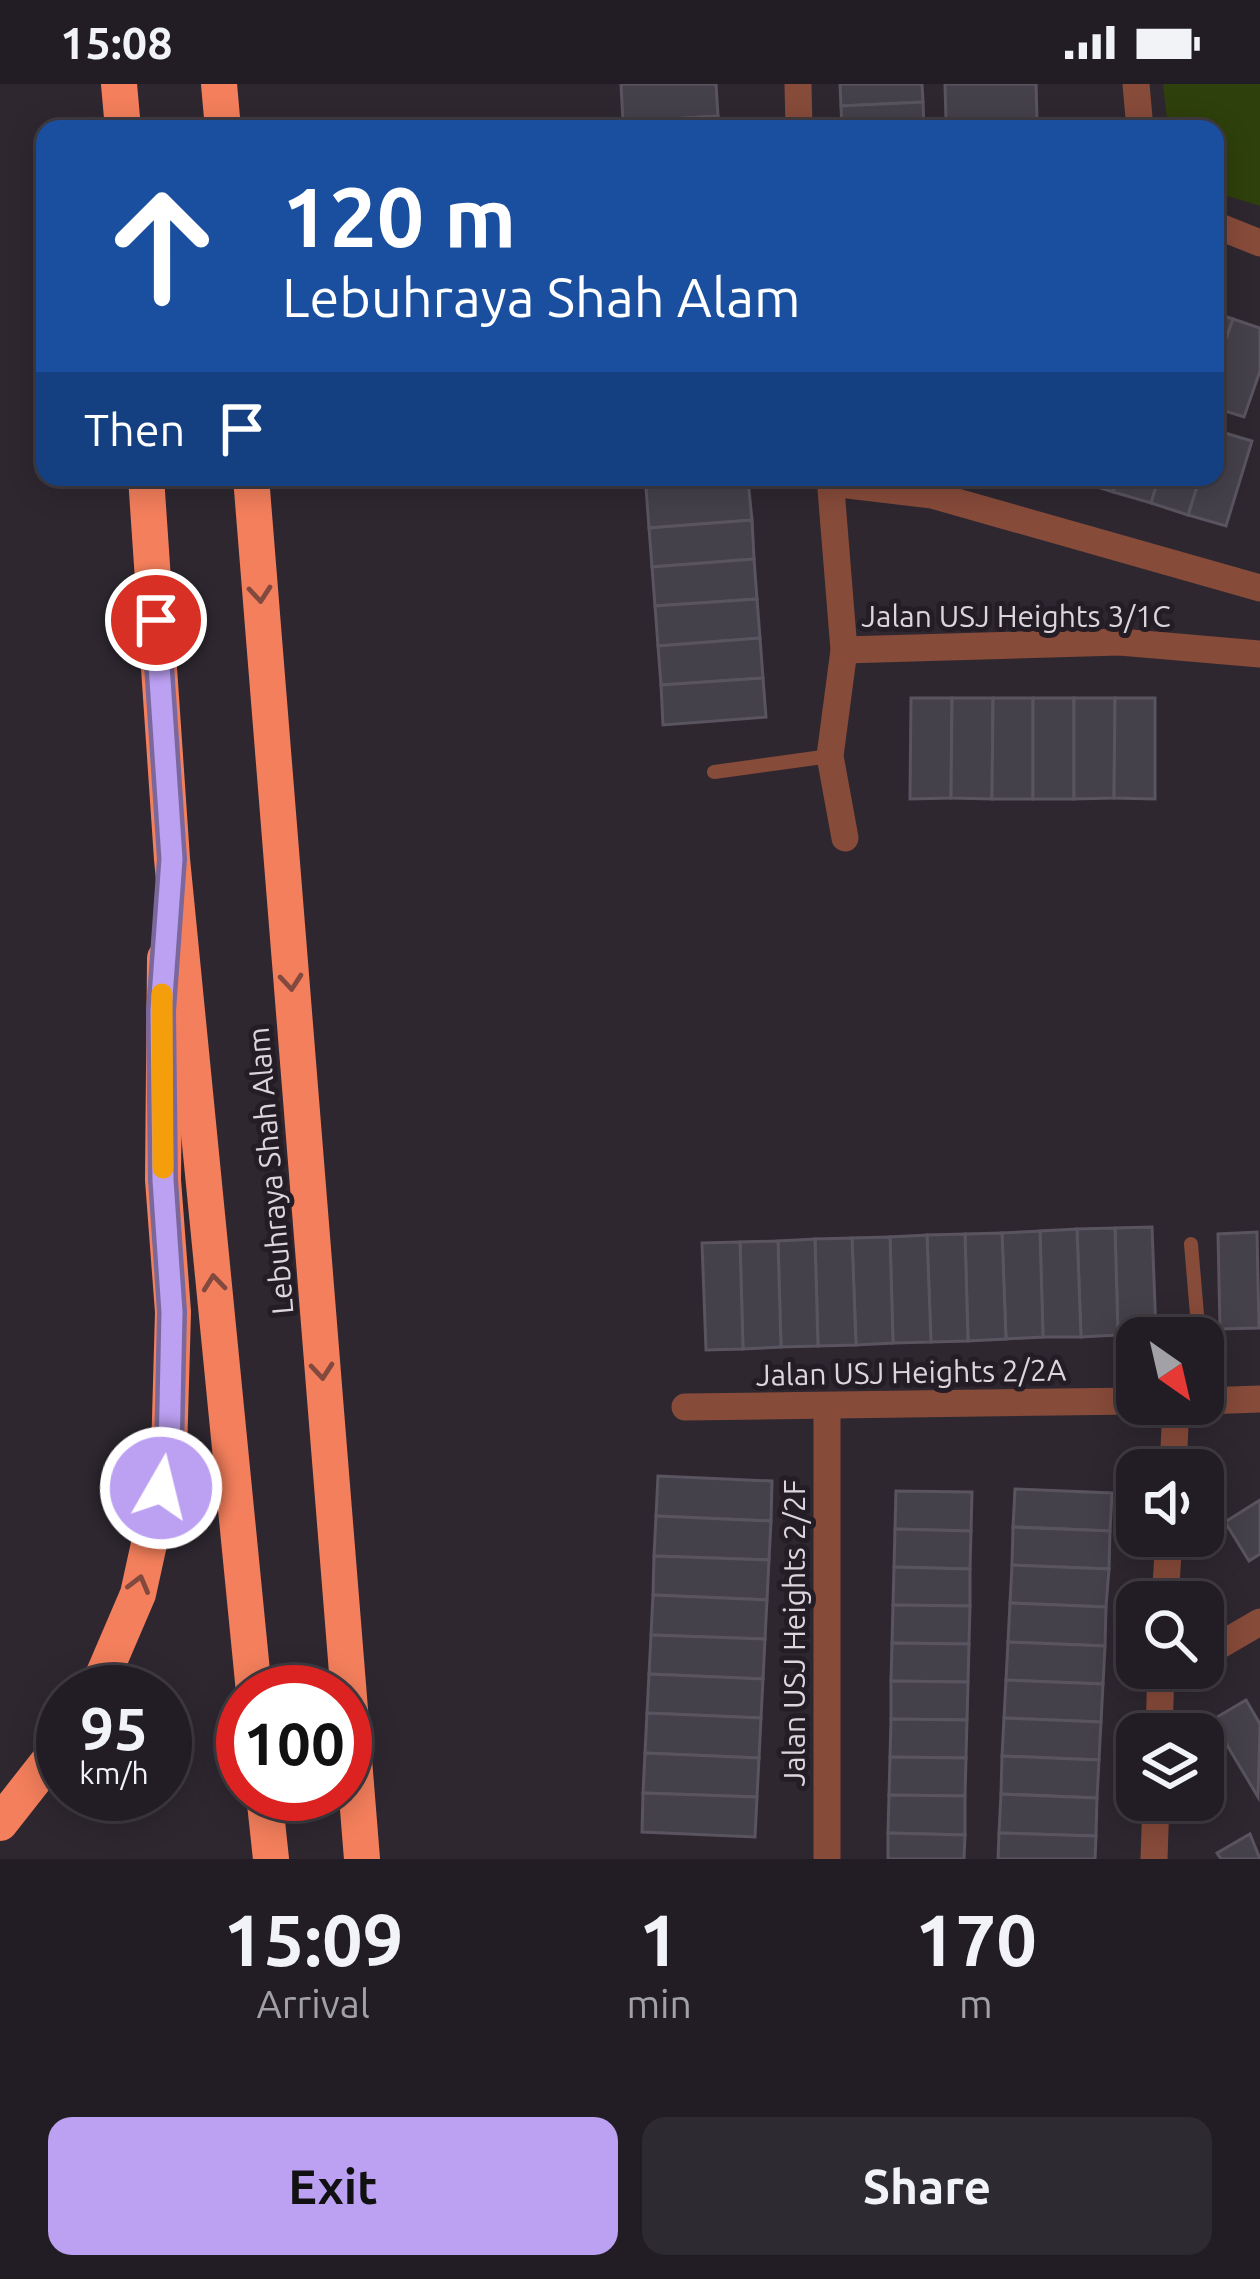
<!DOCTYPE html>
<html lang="en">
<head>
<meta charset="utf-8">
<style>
	:root { --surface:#221d24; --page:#2e2a31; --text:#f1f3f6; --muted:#a2a2a6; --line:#3f3b41; --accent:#bca0f2 }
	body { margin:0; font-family:Ubuntu,sans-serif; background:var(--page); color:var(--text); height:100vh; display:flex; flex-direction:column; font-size:45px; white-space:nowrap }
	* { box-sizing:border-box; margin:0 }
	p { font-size:39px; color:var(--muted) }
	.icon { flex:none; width:66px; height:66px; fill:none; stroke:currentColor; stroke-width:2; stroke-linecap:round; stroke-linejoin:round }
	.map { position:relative; height:1775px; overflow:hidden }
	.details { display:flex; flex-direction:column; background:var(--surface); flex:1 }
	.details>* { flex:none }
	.top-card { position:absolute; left:36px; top:36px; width:1188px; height:366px; border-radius:24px; box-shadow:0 6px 30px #0003,0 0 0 3px var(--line); background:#1a4fa0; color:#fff; overflow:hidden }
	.needle { width:78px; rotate:146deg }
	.buttons { position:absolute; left:1116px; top:1233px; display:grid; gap:24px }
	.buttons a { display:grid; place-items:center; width:108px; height:108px; border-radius:24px; background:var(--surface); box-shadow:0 6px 30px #0003,0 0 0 3px var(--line); font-size:60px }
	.speed { position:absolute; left:36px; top:1581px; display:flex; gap:24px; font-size:60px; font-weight:700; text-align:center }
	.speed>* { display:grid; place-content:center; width:156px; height:156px; border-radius:50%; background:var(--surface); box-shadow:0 6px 30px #0003,0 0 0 3px var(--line); line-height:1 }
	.speed small { font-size:30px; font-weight:400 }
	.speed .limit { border:18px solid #d22; background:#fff; color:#111 }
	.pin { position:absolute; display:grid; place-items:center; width:102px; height:102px; color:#fff; margin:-51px; border:6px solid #fff; border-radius:50%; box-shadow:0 3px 12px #0007 }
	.me { position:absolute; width:132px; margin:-66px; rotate:8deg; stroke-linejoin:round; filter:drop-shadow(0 0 9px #0008) }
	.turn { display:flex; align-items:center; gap:42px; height:252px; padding:0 48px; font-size:54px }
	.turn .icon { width:156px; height:156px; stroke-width:2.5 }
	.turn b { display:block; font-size:84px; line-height:102px }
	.then { display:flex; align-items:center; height:114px; padding:0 48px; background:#0003; gap:24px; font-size:45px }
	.eta { display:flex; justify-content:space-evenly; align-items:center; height:204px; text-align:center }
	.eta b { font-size:72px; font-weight:700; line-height:84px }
	.button { display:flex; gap:24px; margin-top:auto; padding:24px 48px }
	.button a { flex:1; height:138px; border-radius:24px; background:var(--accent); color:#111; font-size:48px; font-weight:700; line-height:138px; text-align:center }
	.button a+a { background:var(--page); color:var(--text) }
	.status { display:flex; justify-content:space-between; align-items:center; height:84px; padding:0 60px; background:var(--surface); direction:ltr }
	.status svg { height:33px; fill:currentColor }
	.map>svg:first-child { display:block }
	.green { fill:#2e400b }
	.building { fill:#45414b; stroke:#59545f; stroke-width:3 }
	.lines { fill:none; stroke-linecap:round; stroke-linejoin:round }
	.service { stroke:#874b3a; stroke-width:14 }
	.minor { stroke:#874b3a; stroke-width:27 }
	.motorway { stroke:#f47f5c; stroke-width:36 }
	.oneway { stroke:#82493e }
	.route-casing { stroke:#7a689d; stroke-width:30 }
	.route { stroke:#bca0f2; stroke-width:21 }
	.slow { stroke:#f59e0b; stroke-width:21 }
	.labels { text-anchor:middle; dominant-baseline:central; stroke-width:10; stroke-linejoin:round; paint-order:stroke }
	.street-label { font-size:30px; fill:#dbd6dc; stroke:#241d26 }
</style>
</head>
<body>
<div class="status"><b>15:08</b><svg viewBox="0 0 49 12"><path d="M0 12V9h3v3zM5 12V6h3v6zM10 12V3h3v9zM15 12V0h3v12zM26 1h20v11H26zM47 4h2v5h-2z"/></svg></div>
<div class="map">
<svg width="1260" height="1775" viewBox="0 0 1260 1775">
	<rect width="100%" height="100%" fill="#2e2730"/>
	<polygon class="green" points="1163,0 1260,0 1260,122 1215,108 1215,45 1168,45"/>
	<g class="building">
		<polygon points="621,0 716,0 718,32 623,38"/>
		<polygon points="840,0 922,0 923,18 841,22"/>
		<polygon points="945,0 1036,0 1037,35 946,37"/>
		<polygon points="923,18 924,45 842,45 841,22"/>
		<polygon points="718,32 719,45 624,45 623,38"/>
		<polygon points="1037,35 1037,45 946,45 946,37"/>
		<polygon points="1215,229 1233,235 1215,286"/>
		<polygon points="1233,235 1260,244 1260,287 1244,333 1215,324 1215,286"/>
		<polygon points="1215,346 1252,357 1226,442 1188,431 1200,393 1215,393"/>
		<polygon points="645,393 748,393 748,396 646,404"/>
		<polygon points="1076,393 1118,393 1113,408 1075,396"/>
		<polygon points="1118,393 1159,393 1151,419 1113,408"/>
		<polygon points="1159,393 1200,393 1188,431 1151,419"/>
		<polygon points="748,396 752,436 649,444 646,404"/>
		<polygon points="752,436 754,475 652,483 649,444"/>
		<polygon points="754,475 757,515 655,522 652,483"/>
		<polygon points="757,515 760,554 658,562 655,522"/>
		<polygon points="760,554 763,594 661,601 658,562"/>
		<polygon points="763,594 766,633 663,641 661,601"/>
		<polygon points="911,614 952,614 951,714 910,715"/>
		<polygon points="952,614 993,614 992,715 951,714"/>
		<polygon points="993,614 1033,614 1033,715 992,715"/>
		<rect x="1033" y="614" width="41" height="101"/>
		<polygon points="1074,614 1115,614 1114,714 1074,715"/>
		<polygon points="1115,614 1155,614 1155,715 1114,714"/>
		<polygon points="1152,1143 1156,1249 1118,1251 1115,1144"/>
		<polygon points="1115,1144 1118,1251 1081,1253 1077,1145"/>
		<polygon points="1077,1145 1081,1253 1043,1253 1040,1147"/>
		<polygon points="1040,1147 1043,1253 1006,1255 1002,1149"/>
		<polygon points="1257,1148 1259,1244 1220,1245 1218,1150"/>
		<polygon points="1002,1149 1006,1255 968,1257 965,1150"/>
		<polygon points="965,1150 968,1257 931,1258 927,1151"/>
		<polygon points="927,1151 931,1258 893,1259 890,1153"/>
		<polygon points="890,1153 893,1259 856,1261 852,1154"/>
		<polygon points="852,1154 856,1261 818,1262 815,1155"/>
		<polygon points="815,1155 818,1262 781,1263 778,1157"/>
		<polygon points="778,1157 781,1263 743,1265 740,1158"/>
		<polygon points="740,1158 743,1265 706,1266 702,1159"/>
		<polygon points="658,1392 772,1397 771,1437 656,1432"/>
		<polygon points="1015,1405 1112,1409 1110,1447 1013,1443"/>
		<polygon points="896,1407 972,1408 971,1447 895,1445"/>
		<polygon points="1260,1416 1260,1470 1249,1477 1225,1438"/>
		<polygon points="656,1432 771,1437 769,1476 654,1472"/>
		<polygon points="1013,1443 1110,1447 1109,1485 1012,1481"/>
		<polygon points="895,1445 971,1447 970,1485 894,1483"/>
		<polygon points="654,1472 769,1476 767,1516 653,1511"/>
		<polygon points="1012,1481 1109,1485 1106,1523 1010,1519"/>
		<polygon points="894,1483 970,1485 970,1522 893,1521"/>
		<polygon points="653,1511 767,1516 765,1555 651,1551"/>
		<polygon points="1010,1519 1106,1523 1105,1562 1008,1558"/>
		<polygon points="893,1521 970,1522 969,1560 892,1559"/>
		<polygon points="651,1551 765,1555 763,1595 649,1590"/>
		<polygon points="1008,1558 1105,1562 1103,1600 1006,1596"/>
		<polygon points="892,1559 969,1560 968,1598 891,1597"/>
		<polygon points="649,1590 763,1595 761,1634 647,1629"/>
		<polygon points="1006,1596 1103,1600 1101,1638 1004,1634"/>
		<polygon points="891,1597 968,1598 967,1636 891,1635"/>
		<polygon points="1246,1616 1260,1640 1258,1713 1212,1636"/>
		<polygon points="647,1629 761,1634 759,1674 645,1669"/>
		<polygon points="1004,1634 1101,1638 1099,1676 1002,1672"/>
		<polygon points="891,1635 967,1636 966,1674 890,1673"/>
		<polygon points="645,1669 759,1674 757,1713 643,1709"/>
		<polygon points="1002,1672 1099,1676 1097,1714 1001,1710"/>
		<polygon points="890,1673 966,1674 965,1712 889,1711"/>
		<polygon points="643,1709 757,1713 755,1753 642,1748"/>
		<polygon points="1001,1710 1097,1714 1096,1752 999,1749"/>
		<polygon points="889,1711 965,1712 965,1751 888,1749"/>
		<polygon points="888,1749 965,1751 964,1775 888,1775"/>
		<polygon points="999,1749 1096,1752 1095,1775 998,1775"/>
		<polygon points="1250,1750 1260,1775 1221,1775 1217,1769"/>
	</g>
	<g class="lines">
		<g class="service">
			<polyline points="714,688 830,672"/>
			<polyline points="1191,1160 1199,1254"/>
		</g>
		<g class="minor">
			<polyline points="798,0 799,45"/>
			<polyline points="1136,0 1140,45"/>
			<polyline points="1215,141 1260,159"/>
			<polyline points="830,393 844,566 830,672 845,754"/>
			<polyline points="831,399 932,411 1260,504"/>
			<polyline points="844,566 1120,558 1260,570"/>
			<polyline points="1203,1317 1260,1315"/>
			<polyline points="685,1323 1137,1317"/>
			<polyline points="1173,1386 1176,1320"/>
			<polyline points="1165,1518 1169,1452"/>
			<polyline points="1203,1571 1260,1538"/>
			<polyline points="1159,1650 1161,1584"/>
			<polyline points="827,1775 827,1322"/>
			<polyline points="1154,1775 1156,1716"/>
		</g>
		<g class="motorway">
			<polyline points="119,0 123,45"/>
			<polyline points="219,0 223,45"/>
			<polyline points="146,393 172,775 254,1608"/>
			<polyline points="251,393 362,1775"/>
			<polyline points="96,1608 138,1510 169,1369 173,1228 163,1096 165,874"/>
			<polyline points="264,1710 271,1775"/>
			<polyline points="0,1739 63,1659"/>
		</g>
	</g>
	<defs><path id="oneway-chevron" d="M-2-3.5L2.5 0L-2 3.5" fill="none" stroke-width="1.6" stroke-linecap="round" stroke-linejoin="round" transform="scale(3)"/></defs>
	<g class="oneway">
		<use href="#oneway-chevron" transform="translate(260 510) rotate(85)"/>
		<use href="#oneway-chevron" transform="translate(291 898) rotate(85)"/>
		<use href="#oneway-chevron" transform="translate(214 1199) rotate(-96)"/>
		<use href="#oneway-chevron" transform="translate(322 1287) rotate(85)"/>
		<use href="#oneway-chevron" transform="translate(139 1500) rotate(-75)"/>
	</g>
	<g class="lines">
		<g class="route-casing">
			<polyline id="route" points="156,536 172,775 161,927 163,1096 172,1228 169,1369 161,1404"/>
		</g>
		<use href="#route" class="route"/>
		<polyline class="slow" points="162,910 163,1084"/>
	</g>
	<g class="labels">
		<g class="street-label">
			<text x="1016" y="532">Jalan USJ Heights 3/1C</text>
			<text transform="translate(270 1087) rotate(-95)">Lebuhraya Shah Alam</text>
			<text transform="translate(911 1288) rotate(-1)">Jalan USJ Heights 2/2A</text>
			<text transform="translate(794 1549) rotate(-90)">Jalan USJ Heights 2/2F</text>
		</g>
	</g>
</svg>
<div class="buttons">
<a><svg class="needle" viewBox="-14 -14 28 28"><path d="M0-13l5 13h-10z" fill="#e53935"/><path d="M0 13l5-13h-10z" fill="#a2a2a6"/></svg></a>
<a><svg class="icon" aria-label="sound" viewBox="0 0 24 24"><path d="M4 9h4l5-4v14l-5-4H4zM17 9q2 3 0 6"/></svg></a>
<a><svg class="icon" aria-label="search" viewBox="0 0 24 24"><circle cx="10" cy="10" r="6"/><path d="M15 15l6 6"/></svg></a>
<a><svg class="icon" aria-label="layers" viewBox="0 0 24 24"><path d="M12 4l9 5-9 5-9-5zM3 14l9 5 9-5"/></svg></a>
</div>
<div class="speed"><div>95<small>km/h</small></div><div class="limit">100</div></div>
<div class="pin" style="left:156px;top:536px;background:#d93025"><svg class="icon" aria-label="arrive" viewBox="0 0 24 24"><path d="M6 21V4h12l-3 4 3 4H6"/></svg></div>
<svg class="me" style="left:161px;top:1404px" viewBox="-20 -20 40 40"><circle r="17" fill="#bca0f2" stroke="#fff" stroke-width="3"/><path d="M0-11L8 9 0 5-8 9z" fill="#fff"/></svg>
<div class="top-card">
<div class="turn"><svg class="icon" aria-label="ahead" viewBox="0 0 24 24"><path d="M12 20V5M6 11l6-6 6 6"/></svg><div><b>120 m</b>Lebuhraya Shah Alam</div></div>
<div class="then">Then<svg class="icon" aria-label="arrive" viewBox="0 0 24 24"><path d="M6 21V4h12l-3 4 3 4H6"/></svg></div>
</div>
</div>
<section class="details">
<div class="eta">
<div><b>15:09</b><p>Arrival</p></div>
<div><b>1</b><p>min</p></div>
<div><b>170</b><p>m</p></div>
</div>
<div class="button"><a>Exit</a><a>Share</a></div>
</section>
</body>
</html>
